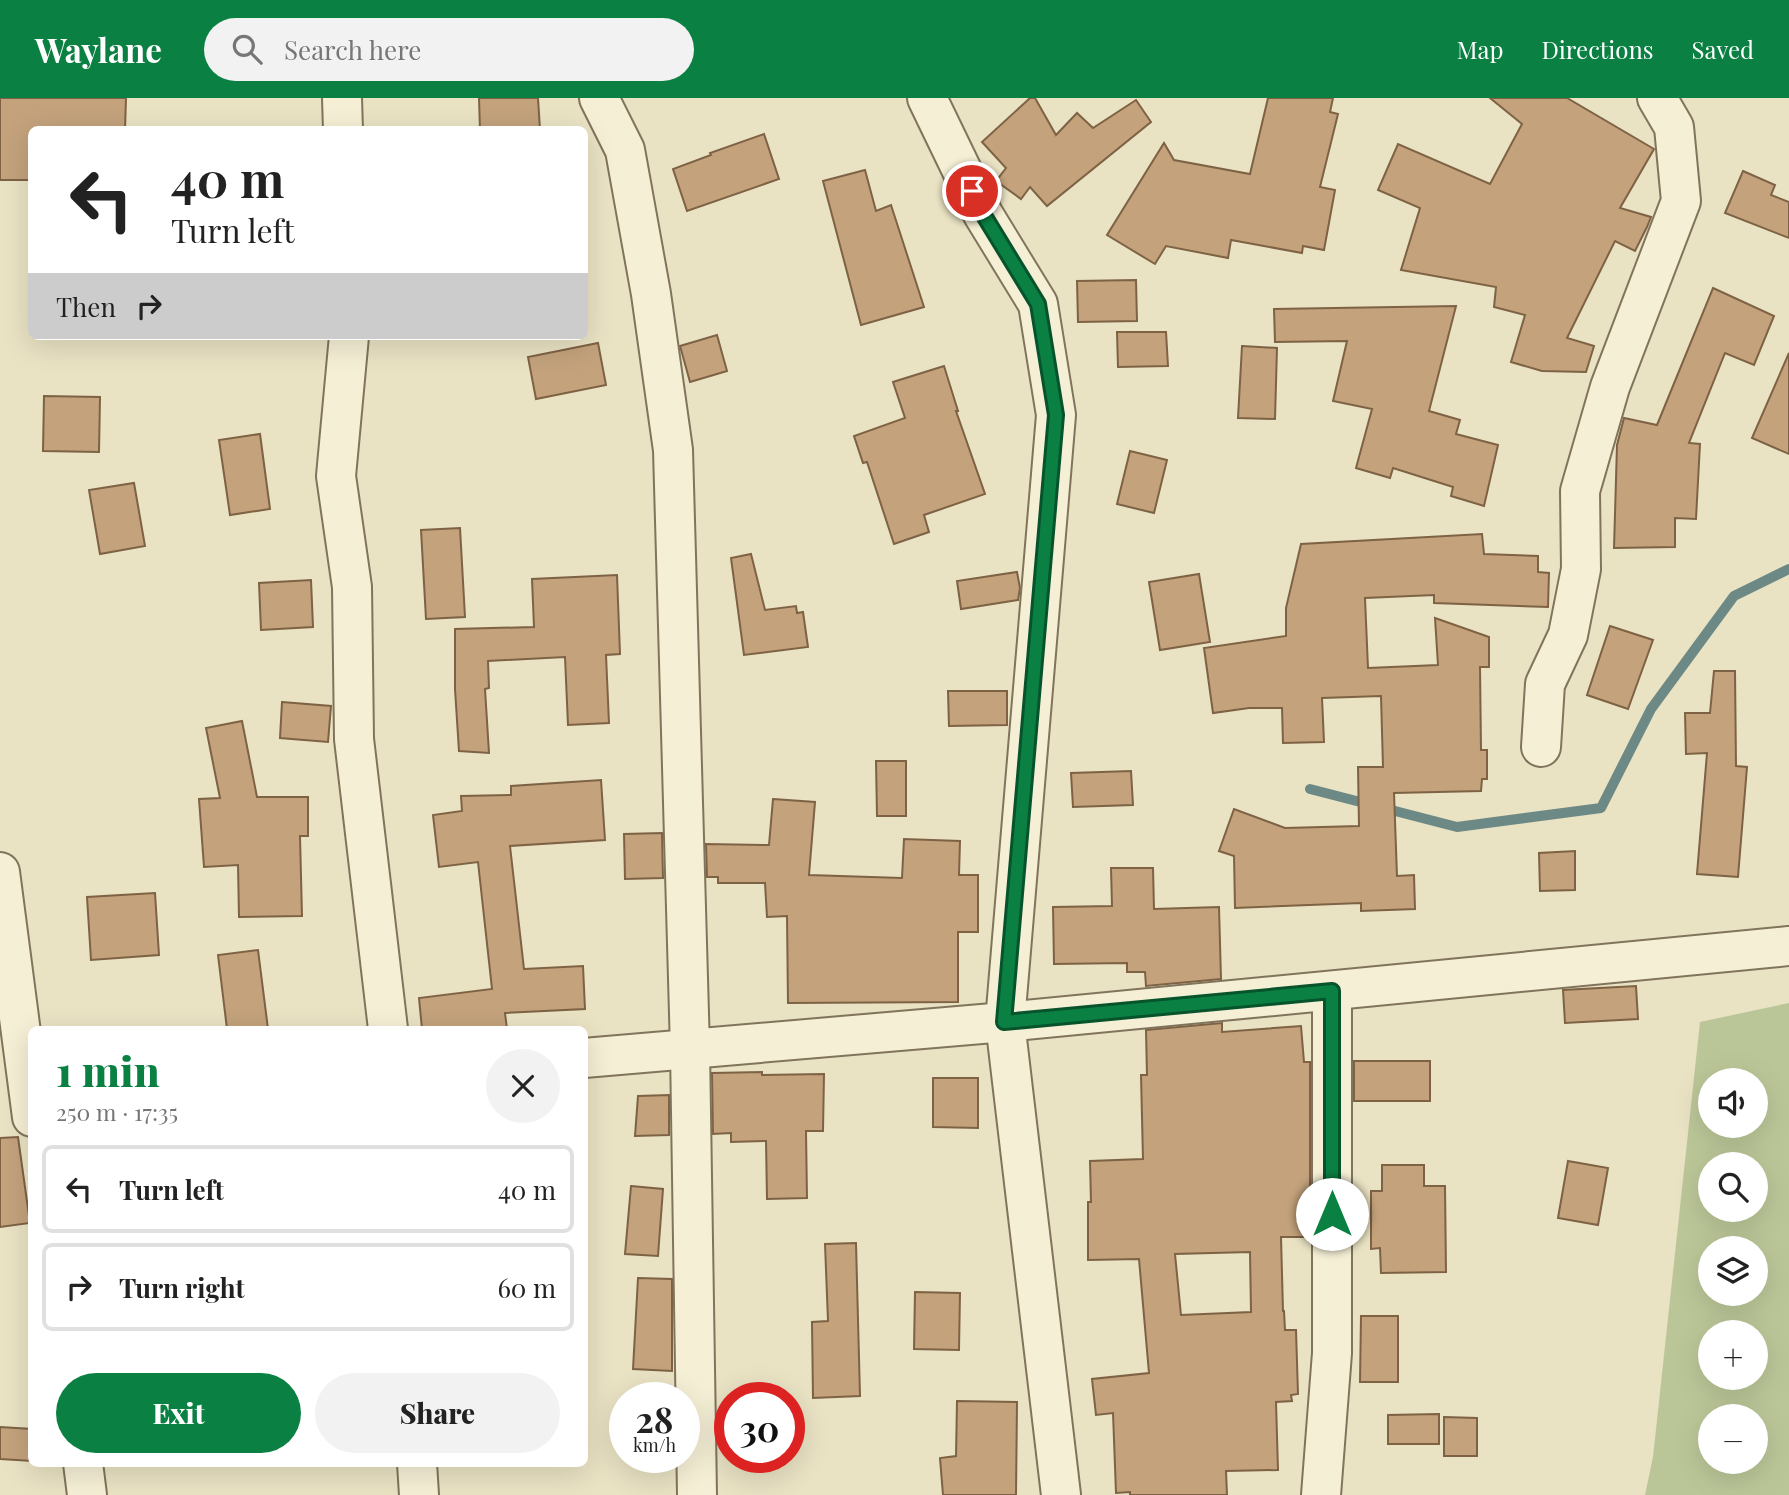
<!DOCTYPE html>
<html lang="en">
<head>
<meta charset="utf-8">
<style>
	:root { --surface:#fff; --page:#f2f2f2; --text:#222; --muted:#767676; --line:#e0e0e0; --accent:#0b8043 }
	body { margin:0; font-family:"Playfair Display",serif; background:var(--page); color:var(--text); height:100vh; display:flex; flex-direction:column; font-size:26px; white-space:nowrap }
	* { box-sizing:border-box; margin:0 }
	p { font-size:23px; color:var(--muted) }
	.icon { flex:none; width:38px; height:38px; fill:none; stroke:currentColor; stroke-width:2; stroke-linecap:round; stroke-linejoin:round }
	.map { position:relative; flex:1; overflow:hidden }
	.side { position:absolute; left:28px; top:928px; width:560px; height:441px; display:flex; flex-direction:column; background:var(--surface); border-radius:10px; box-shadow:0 7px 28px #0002 }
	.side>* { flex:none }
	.banner { position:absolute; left:28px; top:28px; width:560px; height:214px; border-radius:10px; box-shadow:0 7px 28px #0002; background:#fff; color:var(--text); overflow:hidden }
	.controls { position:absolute; left:1698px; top:970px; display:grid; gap:14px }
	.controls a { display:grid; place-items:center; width:70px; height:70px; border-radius:50%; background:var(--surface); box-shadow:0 7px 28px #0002; font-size:35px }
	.speed { position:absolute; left:609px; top:1284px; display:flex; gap:14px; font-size:35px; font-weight:700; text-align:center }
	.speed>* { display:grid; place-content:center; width:91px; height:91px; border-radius:50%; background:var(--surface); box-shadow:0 7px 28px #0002; line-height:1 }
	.speed small { font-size:18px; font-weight:400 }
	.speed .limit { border:10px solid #d22; background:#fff; color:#111 }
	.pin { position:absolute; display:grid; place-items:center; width:60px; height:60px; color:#fff; margin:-30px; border:4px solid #fff; border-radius:50%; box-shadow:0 2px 7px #0007 }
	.me { position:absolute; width:77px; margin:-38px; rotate:0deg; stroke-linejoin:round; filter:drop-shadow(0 0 5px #0008) }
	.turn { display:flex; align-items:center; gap:24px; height:147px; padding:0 28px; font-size:32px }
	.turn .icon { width:91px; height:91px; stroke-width:2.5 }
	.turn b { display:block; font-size:49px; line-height:60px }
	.then { display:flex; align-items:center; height:66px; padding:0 28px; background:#0003; gap:14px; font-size:26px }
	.round { display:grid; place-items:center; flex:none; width:74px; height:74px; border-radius:37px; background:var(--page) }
	.head { display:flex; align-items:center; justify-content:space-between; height:119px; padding:0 28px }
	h1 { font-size:42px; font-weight:800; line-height:52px; color:var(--accent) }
	.cta { display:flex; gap:14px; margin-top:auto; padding:14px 28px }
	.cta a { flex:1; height:80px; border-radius:42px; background:var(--accent); color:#fff; font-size:28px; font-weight:800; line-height:80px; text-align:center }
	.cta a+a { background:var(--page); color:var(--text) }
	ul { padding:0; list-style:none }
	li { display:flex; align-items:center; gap:21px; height:88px; margin:0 14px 10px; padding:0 14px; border:4px solid var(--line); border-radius:10px }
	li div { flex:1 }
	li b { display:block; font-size:26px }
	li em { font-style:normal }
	header { display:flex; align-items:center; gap:42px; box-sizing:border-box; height:98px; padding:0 35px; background:var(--accent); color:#fff }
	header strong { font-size:33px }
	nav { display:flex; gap:38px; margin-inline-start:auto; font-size:24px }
	.search { width:490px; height:63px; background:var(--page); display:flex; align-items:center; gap:18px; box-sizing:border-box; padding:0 24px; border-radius:38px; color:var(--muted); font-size:26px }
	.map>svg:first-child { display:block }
	.green { fill:#bbc698; fill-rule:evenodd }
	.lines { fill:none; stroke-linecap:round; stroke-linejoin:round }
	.stream { stroke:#6d8985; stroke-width:10 }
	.building { fill:#c3a27c; stroke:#7e6244; stroke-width:2; fill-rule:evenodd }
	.minor-casing { stroke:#81745c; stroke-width:42 }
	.minor { stroke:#f5efd5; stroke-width:38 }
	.route-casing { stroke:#07532c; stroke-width:18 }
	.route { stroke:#0b8043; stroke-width:12 }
</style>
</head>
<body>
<header>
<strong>Waylane</strong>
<div class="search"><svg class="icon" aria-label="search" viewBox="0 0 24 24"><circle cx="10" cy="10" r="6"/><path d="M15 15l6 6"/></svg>Search here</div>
<nav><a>Map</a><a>Directions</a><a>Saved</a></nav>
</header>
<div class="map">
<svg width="1789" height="1397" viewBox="0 0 1789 1397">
	<rect width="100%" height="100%" fill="#e9e2c3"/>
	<path class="green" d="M1789 905V1397H1645L1653 1359 1700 924ZM1710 982H1755V1027H1710ZM1710 1066H1755V1111H1710ZM1710 1150H1755V1195H1710ZM1710 1234H1755V1279H1710ZM1710 1318H1755V1363H1710Z"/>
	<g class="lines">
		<polyline class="stream" points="1310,691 1457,729 1601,710 1651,611 1734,498 1789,471"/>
	</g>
	<g class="building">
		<polygon points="0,0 126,0 125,32 32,32 32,82 0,82"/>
		<polygon points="479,0 538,0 540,32 480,32"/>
		<polygon points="1030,0 1035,0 1056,37 1077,15 1093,30 1136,2 1151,24 1047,108 1030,89 1021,101 996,83 1006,70 982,44"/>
		<polygon points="1268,0 1333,0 1330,14 1338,16 1320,89 1335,92 1324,152 1303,148 1302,155 1231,142 1228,160 1166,148 1155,166 1107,137 1164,45 1174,62 1250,76"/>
		<polygon points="1490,0 1567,0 1654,51 1620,110 1651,119 1647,129 1635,153 1615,143 1567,240 1594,248 1586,274 1542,273 1511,264 1525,217 1494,209 1496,189 1401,172 1420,110 1378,92 1398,46 1490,86 1522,26"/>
		<polygon points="764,36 779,81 687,113 673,71 711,57 710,55"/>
		<polygon points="865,72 876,113 891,107 924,209 861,227 823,83"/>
		<polygon points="1743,73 1775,87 1771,97 1789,104 1789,140 1725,115"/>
		<polygon points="1136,182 1137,223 1078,224 1077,183"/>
		<polygon points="1713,190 1774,218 1754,267 1725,255 1689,345 1700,346 1696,421 1675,420 1675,449 1614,450 1617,347 1624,320 1657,327"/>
		<polygon points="1456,208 1429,313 1460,322 1456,336 1498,347 1484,408 1451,398 1453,389 1393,370 1390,380 1356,370 1372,311 1333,303 1347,243 1275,244 1274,211"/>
		<polygon points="1117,234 1166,234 1168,268 1118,269"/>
		<polygon points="717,237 727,273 690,284 680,248"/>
		<polygon points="598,245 606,287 536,301 528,259"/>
		<polygon points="1242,248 1277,250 1275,321 1238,320"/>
		<polygon points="1789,255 1789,356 1752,340"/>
		<polygon points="944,268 958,313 956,313 985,396 924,417 929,434 894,446 867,364 863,365 854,338 905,320 893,284"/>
		<polygon points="44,298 100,299 99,354 43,353"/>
		<polygon points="260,336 270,411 230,417 219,342"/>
		<polygon points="1130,353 1167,362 1154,415 1117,406"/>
		<polygon points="134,385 145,448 100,456 89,392"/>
		<polygon points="460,430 465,519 426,521 421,432"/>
		<polygon points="1482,436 1484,456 1538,458 1538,474 1549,475 1548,509 1434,505 1434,497 1365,500 1368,570 1438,567 1435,520 1489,539 1489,569 1480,569 1481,652 1487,652 1487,681 1482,681 1481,693 1394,695 1397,778 1414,777 1415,811 1361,813 1361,805 1235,810 1234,758 1219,753 1234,711 1285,730 1359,728 1358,669 1383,669 1381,598 1322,600 1324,644 1283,645 1282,610 1249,610 1213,615 1204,550 1286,538 1286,510 1301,446"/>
		<polygon points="751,456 765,512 796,508 797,515 803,514 808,549 744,557 731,460"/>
		<polygon points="1017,474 1020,490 1018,502 961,511 957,483"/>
		<polygon points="1199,476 1210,544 1160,552 1149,484"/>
		<polygon points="617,477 620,556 606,557 609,625 568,627 565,559 488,563 489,590 485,591 489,655 459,653 455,591 455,531 534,529 532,481"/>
		<polygon points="311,482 313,529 261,532 259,485"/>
		<polygon points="1610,528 1653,542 1628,611 1587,597"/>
		<polygon points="1714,573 1735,573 1736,668 1747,669 1738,779 1697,776 1707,655 1686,656 1685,615 1710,615"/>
		<polygon points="948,593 1007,593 1007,627 949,628"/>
		<polygon points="282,604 331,608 328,644 280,640"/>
		<polygon points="242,623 257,699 308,699 308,738 300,738 302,818 239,819 238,767 204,769 199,701 220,700 206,630"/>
		<polygon points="876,663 906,663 906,718 877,718"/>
		<polygon points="1131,673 1133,707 1073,709 1071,675"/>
		<polygon points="601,682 605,742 510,748 524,871 583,868 585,911 505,915 507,931 422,931 419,900 492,891 478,764 439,769 433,717 462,713 461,698 511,697 511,688"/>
		<polygon points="773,701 815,704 809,777 902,780 904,741 960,743 959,777 978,777 978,834 958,834 958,904 788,905 787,818 767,819 765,785 718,785 718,779 707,779 706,746 769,747"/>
		<polygon points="662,735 663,780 625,781 624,736"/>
		<polygon points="1575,753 1575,792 1540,793 1539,755"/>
		<polygon points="1111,770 1153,770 1154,811 1219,809 1221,881 1146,888 1145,874 1127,874 1127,865 1054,866 1053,809 1112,808"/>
		<polygon points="155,795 159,857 91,862 87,799"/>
		<polygon points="258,852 268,931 227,931 218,857"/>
		<polygon points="1636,888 1638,921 1565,925 1563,892"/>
		<path d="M1222 925V934L1301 928 1304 964H1310V1116H1303V1139H1281L1283 1213H1284L1285 1232H1296L1298 1296 1291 1297 1292 1303 1276 1304 1278 1372 1226 1373 1227 1397H1130V1394L1116 1395 1113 1315 1096 1317 1092 1281 1149 1275 1139 1161 1088 1162V1104H1091L1090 1063 1143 1061 1141 977H1147L1146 932ZM1250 1154 1251 1214 1181 1217 1175 1156Z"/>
		<rect x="1354" y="963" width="76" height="40"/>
		<polygon points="762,974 762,977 824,976 823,1033 806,1033 807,1100 767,1101 766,1043 731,1044 731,1035 713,1036 712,975"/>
		<polygon points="933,980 978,980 978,1030 933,1029"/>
		<polygon points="669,997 669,1037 635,1038 638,998"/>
		<polygon points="18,1039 30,1125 0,1129 0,1040"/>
		<polygon points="1568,1063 1608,1070 1598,1127 1558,1120"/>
		<polygon points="1382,1067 1424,1067 1424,1088 1445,1088 1446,1174 1381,1175 1380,1150 1371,1151 1371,1093 1382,1093"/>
		<polygon points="631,1088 663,1091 658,1158 625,1156"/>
		<polygon points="856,1145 860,1298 813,1300 812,1224 828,1223 825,1146"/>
		<polygon points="638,1180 672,1181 672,1273 633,1271"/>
		<polygon points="915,1194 960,1195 959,1252 914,1251"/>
		<polygon points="1361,1218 1398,1218 1398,1284 1360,1284"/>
		<polygon points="957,1303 1017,1304 1016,1397 943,1397 940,1360 956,1358"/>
		<polygon points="1439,1316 1439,1346 1388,1346 1388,1317"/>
		<polygon points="1444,1319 1477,1320 1477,1358 1444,1358"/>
		<polygon points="0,1329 32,1331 32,1363 0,1361"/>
	</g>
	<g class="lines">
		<g class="minor-casing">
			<g id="minor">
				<polyline points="342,0 343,32"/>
				<polyline points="599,0 625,52 651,196 673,352 690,951 697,1397"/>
				<polyline points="927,0 983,116 1038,206 1056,317 1005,924 1061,1397"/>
				<polyline points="349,238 336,378 352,489 354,641 388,931"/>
				<polyline points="1541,649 1545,586 1568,537 1581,471 1580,393 1610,289 1681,103 1674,29 1657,0"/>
				<polyline points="0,774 32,1019"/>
				<polyline points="584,960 1005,924 1789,848"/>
				<polyline points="83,1365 87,1397"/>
				<polyline points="417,1365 419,1397"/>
				<polyline points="1321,1397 1332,1255 1332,893"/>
			</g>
		</g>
		<use href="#minor" class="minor"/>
	</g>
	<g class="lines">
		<g class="route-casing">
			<polyline id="route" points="972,93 983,116 1038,206 1056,317 1004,924 1332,893 1332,1116"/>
		</g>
		<use href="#route" class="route"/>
	</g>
</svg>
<div class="controls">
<a><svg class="icon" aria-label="sound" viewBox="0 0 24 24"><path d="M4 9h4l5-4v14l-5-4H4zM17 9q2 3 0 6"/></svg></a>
<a><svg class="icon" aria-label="search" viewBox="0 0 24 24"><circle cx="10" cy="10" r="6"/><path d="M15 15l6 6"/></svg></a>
<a><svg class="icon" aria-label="layers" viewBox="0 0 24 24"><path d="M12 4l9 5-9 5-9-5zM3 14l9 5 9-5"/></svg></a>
<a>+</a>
<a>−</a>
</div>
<div class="speed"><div>28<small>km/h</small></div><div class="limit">30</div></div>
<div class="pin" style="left:972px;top:93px;background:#d93025"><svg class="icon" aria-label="arrive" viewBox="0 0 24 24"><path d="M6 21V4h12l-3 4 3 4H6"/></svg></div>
<svg class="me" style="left:1332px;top:1116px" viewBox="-20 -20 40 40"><circle r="19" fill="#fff"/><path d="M0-13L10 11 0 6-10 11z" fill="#0b8043"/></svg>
<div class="banner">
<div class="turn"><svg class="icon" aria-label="left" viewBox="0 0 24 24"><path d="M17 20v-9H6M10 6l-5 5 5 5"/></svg><div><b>40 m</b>Turn left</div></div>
<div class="then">Then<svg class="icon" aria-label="right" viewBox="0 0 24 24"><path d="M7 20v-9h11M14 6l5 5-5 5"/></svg></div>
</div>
<section class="side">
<div class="head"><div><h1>1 min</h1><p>250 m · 17:35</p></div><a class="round"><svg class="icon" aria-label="close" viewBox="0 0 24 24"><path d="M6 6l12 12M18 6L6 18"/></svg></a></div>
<ul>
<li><svg class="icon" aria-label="left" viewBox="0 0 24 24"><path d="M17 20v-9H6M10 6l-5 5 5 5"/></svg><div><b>Turn left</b></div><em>40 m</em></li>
<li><svg class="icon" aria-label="right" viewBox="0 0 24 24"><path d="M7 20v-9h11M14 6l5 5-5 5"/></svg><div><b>Turn right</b></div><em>60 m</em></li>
</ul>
<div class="cta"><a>Exit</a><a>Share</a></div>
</section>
</div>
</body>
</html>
